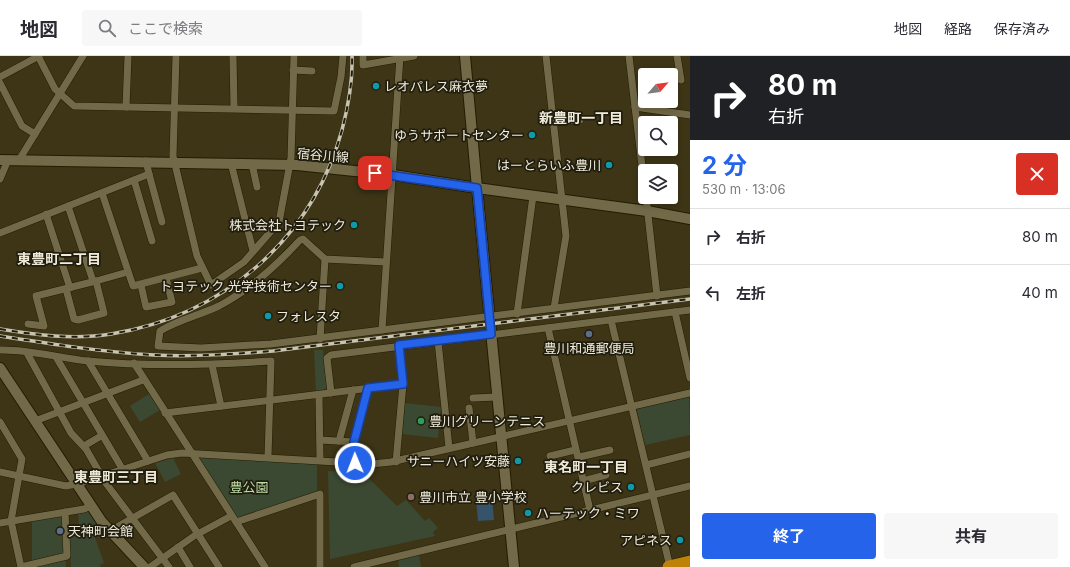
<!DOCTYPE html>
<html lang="ja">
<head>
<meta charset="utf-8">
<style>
	:root { --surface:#fff; --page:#f7f7f7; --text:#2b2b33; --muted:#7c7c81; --line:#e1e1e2; --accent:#2563eb }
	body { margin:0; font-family:Inter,"Noto Sans JP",sans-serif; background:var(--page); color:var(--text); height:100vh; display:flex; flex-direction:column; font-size:15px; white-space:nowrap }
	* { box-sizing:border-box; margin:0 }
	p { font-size:13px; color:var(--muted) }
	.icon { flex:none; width:22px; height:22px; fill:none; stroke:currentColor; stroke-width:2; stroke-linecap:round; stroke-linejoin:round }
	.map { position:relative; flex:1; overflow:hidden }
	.drawer { display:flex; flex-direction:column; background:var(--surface); width:380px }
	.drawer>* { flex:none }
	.guide { background:#202124; color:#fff; overflow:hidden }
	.needle { width:26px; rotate:62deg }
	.tools { position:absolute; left:638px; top:12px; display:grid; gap:8px }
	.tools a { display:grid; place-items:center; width:40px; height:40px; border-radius:4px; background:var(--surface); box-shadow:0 2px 6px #0003; font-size:20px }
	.pin { position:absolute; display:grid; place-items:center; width:34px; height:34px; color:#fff; margin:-17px; border-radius:8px; box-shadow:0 2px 6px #0006 }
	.me { position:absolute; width:44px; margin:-22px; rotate:359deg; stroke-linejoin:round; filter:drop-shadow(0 0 3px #0008) }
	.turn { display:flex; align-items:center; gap:14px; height:84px; padding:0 12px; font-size:18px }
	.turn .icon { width:52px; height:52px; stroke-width:2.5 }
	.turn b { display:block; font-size:28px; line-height:34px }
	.round { display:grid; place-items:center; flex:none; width:42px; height:42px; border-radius:4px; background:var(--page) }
	.head { display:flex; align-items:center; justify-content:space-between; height:68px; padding:0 12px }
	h1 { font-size:24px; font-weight:700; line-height:30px; color:var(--accent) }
	.primary-button { display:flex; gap:8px; margin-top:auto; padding:8px 12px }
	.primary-button a { flex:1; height:46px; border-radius:4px; background:var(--accent); color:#fff; font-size:16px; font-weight:700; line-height:46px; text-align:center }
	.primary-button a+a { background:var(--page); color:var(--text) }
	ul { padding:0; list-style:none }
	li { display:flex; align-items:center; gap:12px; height:56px; padding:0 12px; border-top:1px solid var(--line) }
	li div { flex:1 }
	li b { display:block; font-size:15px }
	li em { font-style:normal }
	header { display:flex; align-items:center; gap:24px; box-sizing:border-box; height:56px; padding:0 20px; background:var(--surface); border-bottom:1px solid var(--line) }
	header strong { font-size:19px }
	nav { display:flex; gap:22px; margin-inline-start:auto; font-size:14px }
	.search { width:280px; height:36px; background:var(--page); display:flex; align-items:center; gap:10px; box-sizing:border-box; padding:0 14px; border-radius:4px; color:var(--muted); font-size:15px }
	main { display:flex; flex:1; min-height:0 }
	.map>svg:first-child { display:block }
	.green { fill:#3b4932 }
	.water { fill:#35536a }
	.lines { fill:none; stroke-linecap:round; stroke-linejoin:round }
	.street-casing { stroke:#241c00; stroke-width:8 }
	.secondary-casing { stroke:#241c00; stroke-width:12 }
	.highway-casing { stroke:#241c00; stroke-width:14 }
	.street { stroke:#726949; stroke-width:7 }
	.secondary { stroke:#726949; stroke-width:10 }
	.highway { stroke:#be8209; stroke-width:13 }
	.rail-casing { stroke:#c9c4af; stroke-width:3.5 }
	.rail { stroke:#201d0f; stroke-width:2; stroke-dasharray:6; stroke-linecap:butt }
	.route-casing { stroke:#184099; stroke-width:10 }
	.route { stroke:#2563eb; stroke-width:7 }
	.culture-dot { fill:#0f9aa8; stroke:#201d0f; stroke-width:1.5 }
	.service-dot { fill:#5c6f8a; stroke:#201d0f; stroke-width:1.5 }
	.leisure-dot { fill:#2e9e5b; stroke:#201d0f; stroke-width:1.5 }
	.education-dot { fill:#8d6e63; stroke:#201d0f; stroke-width:1.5 }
	.labels { text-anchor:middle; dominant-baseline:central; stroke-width:3.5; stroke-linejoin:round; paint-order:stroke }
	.poi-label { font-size:13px; fill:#f0ebd9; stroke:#201d0f; text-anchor:end }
	.street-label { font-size:13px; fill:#f0ebd9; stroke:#201d0f }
	.park-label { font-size:13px; fill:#bddea7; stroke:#201d0f }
	.neighbourhood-label { font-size:14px; font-weight:bold; fill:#f0ebd9; stroke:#201d0f }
</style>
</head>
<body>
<header>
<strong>地図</strong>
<div class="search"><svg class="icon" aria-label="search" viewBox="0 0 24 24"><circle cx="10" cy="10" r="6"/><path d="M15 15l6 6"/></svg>ここで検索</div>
<nav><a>地図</a><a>経路</a><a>保存済み</a></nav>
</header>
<main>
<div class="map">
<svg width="690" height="511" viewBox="0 0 690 511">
	<rect width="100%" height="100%" fill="#3d3516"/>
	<g class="green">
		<polygon points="314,294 323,294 328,333 326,335 316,337"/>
		<polygon points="149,338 160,354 140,366 130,350"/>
		<polygon points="689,341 690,379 645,389 637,355 638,353"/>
		<polygon points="405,347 441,351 438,382 402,378"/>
		<polygon points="199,400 317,408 317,434 315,437 238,463 235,462 197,402"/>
		<polygon points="173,402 181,418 165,426 155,407"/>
		<polygon points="328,415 362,416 397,450 406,444 425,465 429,462 438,472 433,476 435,480 330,503"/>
		<polygon points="90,455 99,468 92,473 104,507 100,509 101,511 71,511 69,479 80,478 78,457"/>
		<polygon points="62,459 64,461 66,511 24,511 32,506 32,463"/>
		<polygon points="419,499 421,511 399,511 398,503"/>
	</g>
	<polygon class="water" points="492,441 494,464 478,465 476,443"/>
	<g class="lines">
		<g class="street-casing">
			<g id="street">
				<polyline points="38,0 55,33 74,50 334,55 341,21 343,0"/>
				<polyline points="176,0 173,100 197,200 211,229 244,206 279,166 291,102 294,0"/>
				<polyline points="233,0 234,52"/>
				<polyline points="363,0 363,9 414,0"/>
				<polyline points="546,0 566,180 554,252"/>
				<polyline points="629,0 645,135"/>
				<polyline points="677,0 681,24"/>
				<polyline points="293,14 312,15"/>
				<polyline points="0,21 39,0"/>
				<polyline points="0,27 22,70 35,78"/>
				<polyline points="126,51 128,0"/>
				<polyline points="635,51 690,59"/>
				<polyline points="554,66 580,64"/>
				<polyline points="19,104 83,0"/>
				<polyline points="231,107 253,195"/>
				<polyline points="252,108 257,131"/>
				<polyline points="149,118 162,166"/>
				<polyline points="0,123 8,104"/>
				<polyline points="134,124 152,185"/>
				<polyline points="102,137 133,230 202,212"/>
				<polyline points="646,141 657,240"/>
				<polyline points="68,150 93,225"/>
				<polyline points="46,158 70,232"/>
				<polyline points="0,177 149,118 146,105"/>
				<path d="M386 206 325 203 303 183 300 184C277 209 250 234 219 250 200 259 178 264 160 275L158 290 201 292 271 288 690 235"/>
				<polyline points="141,229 146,251 172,246 166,222"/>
				<polyline points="66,233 74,263 78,264 104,257 96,225 128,216"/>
				<polyline points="675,256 690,322"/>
				<polyline points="517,258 533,140"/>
				<polyline points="611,264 670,511"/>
				<polyline points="28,268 44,270 36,240 96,225"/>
				<polyline points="548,272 590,454"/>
				<polyline points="382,274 400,0"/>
				<polyline points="320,283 325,203"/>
				<polyline points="438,285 449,392"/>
				<path d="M0 294C27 293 60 302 88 305 149 311 210 309 271 305L268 400"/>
				<polyline points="27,297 71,377 86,393 105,426 169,511"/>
				<polyline points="56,301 123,414"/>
				<polyline points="88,305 148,405"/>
				<polyline points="134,307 265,511"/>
				<polyline points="212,309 221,350"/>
				<polyline points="331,337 327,302 331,299 690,254"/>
				<polyline points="319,339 320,404"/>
				<polyline points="473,342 497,341"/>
				<polyline points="469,352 473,387"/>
				<polyline points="165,357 403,328"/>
				<polyline points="35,365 143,324"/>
				<polyline points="0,366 22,403 11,465 21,511"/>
				<polyline points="320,384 354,386"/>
				<polyline points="339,385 353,334"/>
				<polyline points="84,390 101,380"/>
				<polyline points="550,400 575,394"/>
				<polyline points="579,401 610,394"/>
				<polyline points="396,406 403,328 399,289"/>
				<polyline points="355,407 354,386 368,332"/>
				<polyline points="646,409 690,398"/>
				<polyline points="0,416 66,430 81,427 167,399 182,397 372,408 391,406 690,337"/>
				<polyline points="583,425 606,419"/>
				<polyline points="236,466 320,438 320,511"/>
				<polyline points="0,467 84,453 91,450"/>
				<polyline points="110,475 173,439 219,511"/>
				<polyline points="178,491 190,511"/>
				<polyline points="21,511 67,500 65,456"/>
				<polyline points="150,511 194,480 231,460"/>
				<polyline points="354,511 690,430"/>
			</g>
		</g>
		<g class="secondary-casing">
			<g id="secondary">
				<polyline points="465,0 477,132 647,155 690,163"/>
				<polyline points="0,104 297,109 393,119 477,132 514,511"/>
				<polyline points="0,312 102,466 144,511"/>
			</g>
		</g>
		<g class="highway-casing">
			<polyline id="highway" points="669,511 690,506"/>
		</g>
		<use href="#street" class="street"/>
		<use href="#secondary" class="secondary"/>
		<use href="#highway" class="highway"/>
		<g class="rail-casing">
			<g id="rail">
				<path d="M0 273C36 279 74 284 111 278 222 260 312 184 342 74 348 51 353 25 352 0"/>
				<path d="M0 280C51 288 102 296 154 299 194 301 234 298 273 295L690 243"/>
			</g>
		</g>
		<use href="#rail" class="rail"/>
	</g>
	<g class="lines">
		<g class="route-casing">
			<polyline id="route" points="355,407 354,386 368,332 403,328 399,289 491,278 477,132 375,117"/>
		</g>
		<use href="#route" class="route"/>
	</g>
	<g class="culture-dot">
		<circle cx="376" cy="30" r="4"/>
		<circle cx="532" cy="79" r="4"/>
		<circle cx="609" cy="109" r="4"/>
		<circle cx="354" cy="169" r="4"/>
		<circle cx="340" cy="230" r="4"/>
		<circle cx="268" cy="260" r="4"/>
		<circle cx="518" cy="405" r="4"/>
		<circle cx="631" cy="431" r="4"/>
		<circle cx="528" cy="457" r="4"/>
		<circle cx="680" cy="484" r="4"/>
	</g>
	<g class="service-dot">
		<circle cx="589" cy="278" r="4"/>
		<circle cx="60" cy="475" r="4"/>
	</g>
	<circle class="leisure-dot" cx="421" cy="365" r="4"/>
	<circle class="education-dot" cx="411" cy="441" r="4"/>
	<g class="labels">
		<g class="poi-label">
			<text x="384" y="30" text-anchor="start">レオパレス麻衣夢</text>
			<text x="524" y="79">ゆうサポートセンター</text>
			<text x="601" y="109">はーとらいふ豊川</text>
			<text x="346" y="169">株式会社トヨテック</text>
			<text x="332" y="230">トヨテック 光学技術センター</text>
			<text x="276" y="260" text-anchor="start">フォレスタ</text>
			<text x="589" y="292" text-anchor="middle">豊川和通郵便局</text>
			<text x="429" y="365" text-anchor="start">豊川グリーンテニス</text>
			<text x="510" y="405">サニーハイツ安藤</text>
			<text x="623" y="431">クレビス</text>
			<text x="419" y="441" text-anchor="start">豊川市立 豊小学校</text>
			<text x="536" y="457" text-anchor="start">ハーテック・ミワ</text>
			<text x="68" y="475" text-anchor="start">天神町会館</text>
			<text x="672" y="484">アピネス</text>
		</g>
		<g class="street-label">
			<text transform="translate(323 99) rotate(5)">宿谷川線</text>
		</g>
		<g class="park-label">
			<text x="249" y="431">豊公園</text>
		</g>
		<g class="neighbourhood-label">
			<text x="581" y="61">新豊町一丁目</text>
			<text x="59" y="202">東豊町二丁目</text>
			<text x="586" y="410">東名町一丁目</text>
			<text x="116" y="420">東豊町三丁目</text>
		</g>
	</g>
</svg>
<div class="tools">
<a><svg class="needle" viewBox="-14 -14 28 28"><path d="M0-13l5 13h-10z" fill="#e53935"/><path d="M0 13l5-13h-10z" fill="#7c7c81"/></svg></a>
<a><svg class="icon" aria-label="search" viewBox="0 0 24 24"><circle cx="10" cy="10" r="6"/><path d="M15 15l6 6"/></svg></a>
<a><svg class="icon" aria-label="layers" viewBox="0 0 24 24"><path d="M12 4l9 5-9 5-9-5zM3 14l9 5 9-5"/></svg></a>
</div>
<div class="pin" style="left:375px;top:117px;background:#d93025"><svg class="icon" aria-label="arrive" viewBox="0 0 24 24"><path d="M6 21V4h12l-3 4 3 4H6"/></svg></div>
<svg class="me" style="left:355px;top:407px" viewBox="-20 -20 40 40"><circle r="17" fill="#2563eb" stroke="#fff" stroke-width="3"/><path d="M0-11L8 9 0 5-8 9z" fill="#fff"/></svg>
</div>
<section class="drawer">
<div class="guide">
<div class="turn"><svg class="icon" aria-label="right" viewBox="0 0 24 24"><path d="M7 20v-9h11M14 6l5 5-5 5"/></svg><div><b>80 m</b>右折</div></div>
</div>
<div class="head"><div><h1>2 分</h1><p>530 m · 13:06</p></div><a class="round" style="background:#d93025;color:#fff"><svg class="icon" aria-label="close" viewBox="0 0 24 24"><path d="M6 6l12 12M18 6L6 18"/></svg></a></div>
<ul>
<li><svg class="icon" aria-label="right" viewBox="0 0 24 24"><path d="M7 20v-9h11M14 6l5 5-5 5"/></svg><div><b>右折</b></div><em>80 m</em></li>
<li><svg class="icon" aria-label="left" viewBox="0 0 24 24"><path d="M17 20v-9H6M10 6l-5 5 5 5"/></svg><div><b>左折</b></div><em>40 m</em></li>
</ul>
<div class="primary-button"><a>終了</a><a>共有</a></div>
</section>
</main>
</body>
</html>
